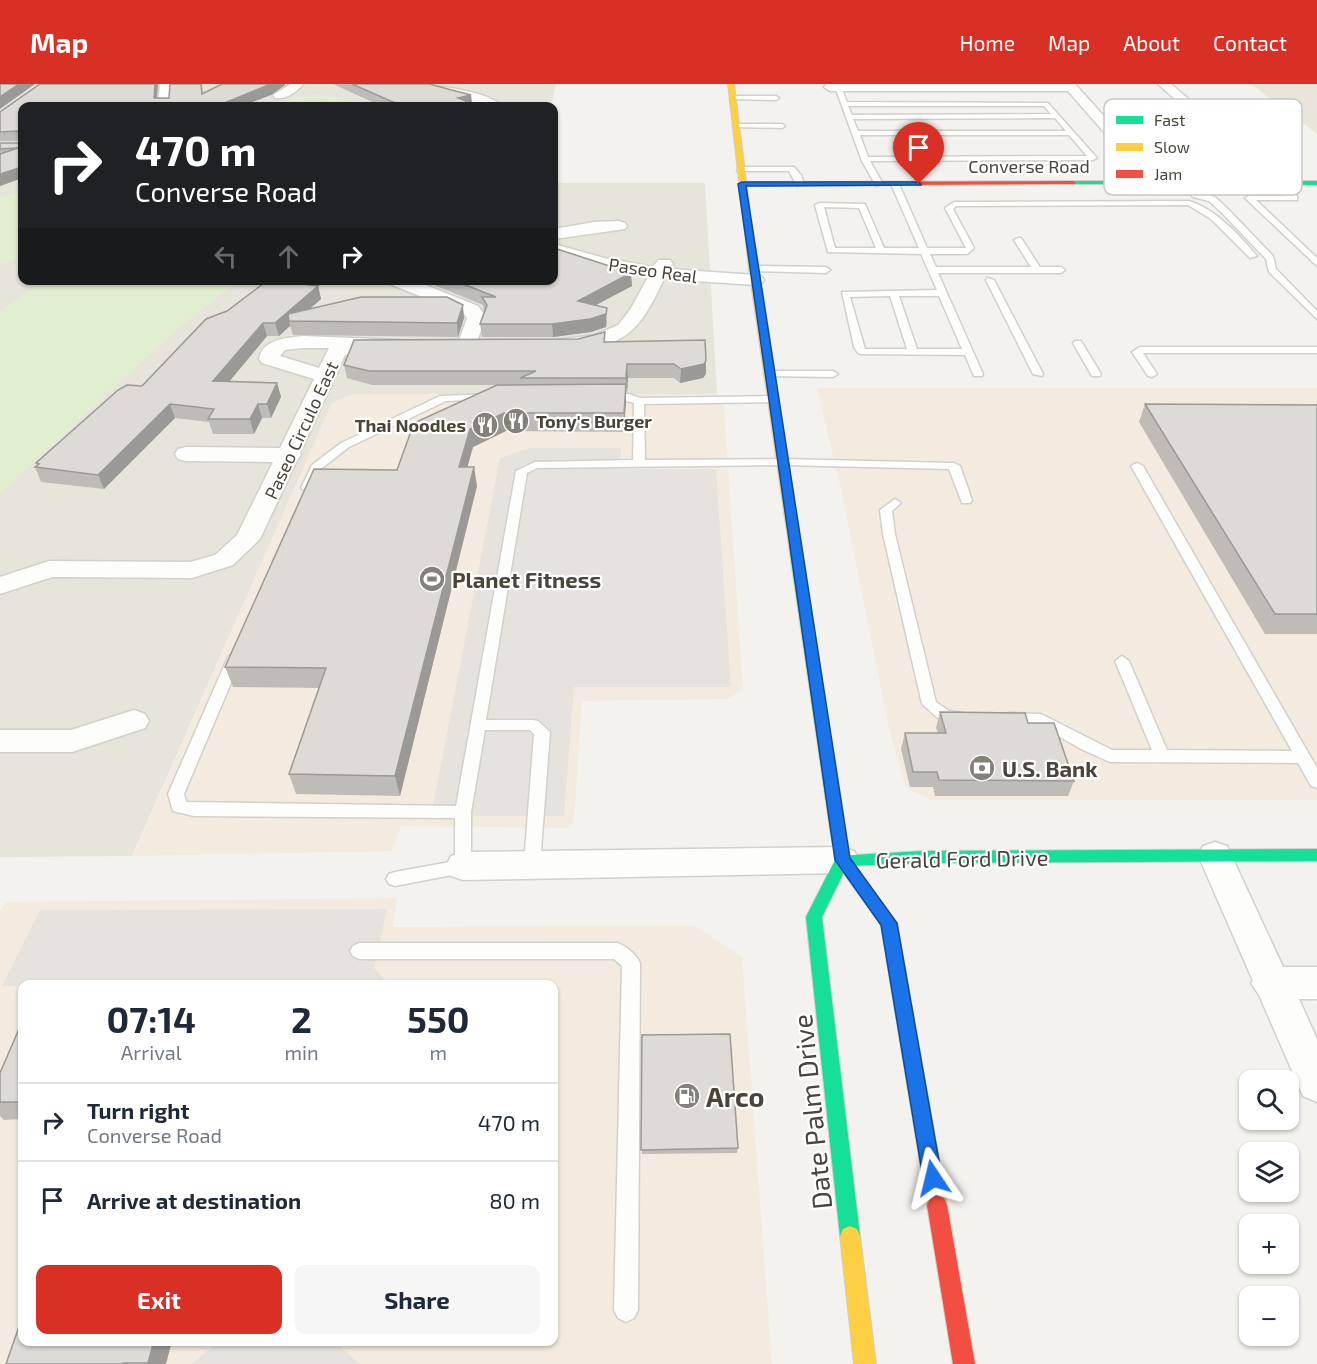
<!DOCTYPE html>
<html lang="en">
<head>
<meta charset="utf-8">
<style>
	:root { --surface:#fff; --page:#f6f6f7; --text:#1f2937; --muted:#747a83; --line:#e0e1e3; --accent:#d93025 }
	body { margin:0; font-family:"Exo 2",sans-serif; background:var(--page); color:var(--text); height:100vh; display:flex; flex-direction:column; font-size:22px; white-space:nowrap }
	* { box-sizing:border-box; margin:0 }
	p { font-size:20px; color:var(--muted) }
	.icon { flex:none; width:33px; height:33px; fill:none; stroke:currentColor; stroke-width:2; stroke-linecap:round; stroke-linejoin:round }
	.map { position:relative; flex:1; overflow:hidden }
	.panel { position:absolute; left:18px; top:896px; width:540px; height:366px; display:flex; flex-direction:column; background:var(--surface); border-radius:12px; box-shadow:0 2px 4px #0004 }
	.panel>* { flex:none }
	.top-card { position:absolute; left:18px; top:18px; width:540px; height:183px; border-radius:12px; box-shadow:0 2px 4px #0004; background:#202124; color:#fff; overflow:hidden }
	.tools { position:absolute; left:1239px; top:986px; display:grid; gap:12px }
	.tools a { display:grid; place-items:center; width:60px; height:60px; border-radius:12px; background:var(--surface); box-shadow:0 2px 4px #0004; font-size:30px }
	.pin { position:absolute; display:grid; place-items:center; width:51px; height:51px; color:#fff; margin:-62px -26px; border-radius:50% 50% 50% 0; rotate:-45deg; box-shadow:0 0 6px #0007 }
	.pin .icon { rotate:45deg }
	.me { position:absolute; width:66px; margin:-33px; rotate:350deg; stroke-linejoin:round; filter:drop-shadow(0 0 4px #0008) }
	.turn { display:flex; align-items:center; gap:21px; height:126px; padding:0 18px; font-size:27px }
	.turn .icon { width:78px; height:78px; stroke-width:2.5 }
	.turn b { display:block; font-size:42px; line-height:51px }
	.lanes { display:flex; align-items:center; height:57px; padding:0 18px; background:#0003; justify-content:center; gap:30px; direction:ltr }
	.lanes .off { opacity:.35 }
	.eta { display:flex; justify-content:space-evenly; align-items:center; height:102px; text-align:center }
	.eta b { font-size:36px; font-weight:700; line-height:42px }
	.primary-button { display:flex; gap:12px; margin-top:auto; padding:12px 18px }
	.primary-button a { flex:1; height:69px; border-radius:12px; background:var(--accent); color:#fff; font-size:24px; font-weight:700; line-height:69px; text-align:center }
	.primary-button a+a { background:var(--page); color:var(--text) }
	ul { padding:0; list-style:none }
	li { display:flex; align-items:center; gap:18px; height:78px; padding:0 18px; border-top:2px solid var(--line) }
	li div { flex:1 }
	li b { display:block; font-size:22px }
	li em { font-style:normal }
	header { display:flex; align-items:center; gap:36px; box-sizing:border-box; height:84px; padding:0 30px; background:var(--accent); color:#fff }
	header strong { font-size:28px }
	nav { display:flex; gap:33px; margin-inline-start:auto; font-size:21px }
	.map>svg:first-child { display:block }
	.residential { fill:#e7e4dc }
	.commercial { fill:#f3ebdf; fill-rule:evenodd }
	.education { fill:#eae5da }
	.green { fill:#e1eecf }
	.parking { fill:#e6e3df }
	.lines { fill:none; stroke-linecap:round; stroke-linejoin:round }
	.lane-casing { stroke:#d2d0cb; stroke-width:3 }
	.street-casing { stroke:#d2d0cb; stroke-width:3 }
	.fast-casing { stroke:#d3cfc5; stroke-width:2 }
	.slow-casing { stroke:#d3cfc5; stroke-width:2 }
	.jam-casing { stroke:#d3cfc5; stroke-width:2 }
	.lane { fill:#fdfdfc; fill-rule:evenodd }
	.street { fill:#fdfdfc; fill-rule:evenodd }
	.fast { fill:#16e098; fill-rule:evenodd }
	.slow { fill:#ffcf43; fill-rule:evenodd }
	.jam { fill:#f24e42; fill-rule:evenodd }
	.wall { fill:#bfbcb8 }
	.shaded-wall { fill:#9b9996 }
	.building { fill:#dedbd6; stroke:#9b9996; stroke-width:1.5 }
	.route { fill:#1a73e8; stroke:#114b97; stroke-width:1.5 }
	.labels { text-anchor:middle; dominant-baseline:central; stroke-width:4.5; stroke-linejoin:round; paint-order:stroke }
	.far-street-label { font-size:18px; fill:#4b4439; stroke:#fff }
	.far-poi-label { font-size:18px; font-weight:bold; fill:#4b4439; stroke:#fff; text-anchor:start }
	.poi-label { font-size:22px; font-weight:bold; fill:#4b4439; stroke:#fff; text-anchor:start }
	.street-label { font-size:22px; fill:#4b4439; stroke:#fff }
	.near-poi-label { font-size:27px; font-weight:bold; fill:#4b4439; stroke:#fff; text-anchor:start }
	.near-street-label { font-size:27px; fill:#4b4439; stroke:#fff }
	.key { fill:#fff; stroke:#c9c7c4; stroke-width:1.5 }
	.key-label { font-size:16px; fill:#4b4439 }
</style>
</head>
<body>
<header>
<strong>Map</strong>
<nav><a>Home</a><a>Map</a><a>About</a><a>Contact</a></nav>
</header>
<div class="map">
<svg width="1317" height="1280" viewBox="0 0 1317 1280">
	<rect width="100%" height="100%" fill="#f4f2ee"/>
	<g class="residential">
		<polygon points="0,0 556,0 551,22 376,22 374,20 316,11 258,22 22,22 22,107 0,114"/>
		<polygon points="554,99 705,99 717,310 353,310 332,319 132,772 0,773 0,409 177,245 238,197 554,196"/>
		<polygon points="22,173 22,196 43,197 0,227 0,177"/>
	</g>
	<g class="commercial">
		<polygon points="817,304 1317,304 1317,716 932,716 906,704 889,644 841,405"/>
		<polygon points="353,310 717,310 724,322 743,603 729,615 582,617 574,738 568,744 401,742 392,767 133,772 332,319"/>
		<path d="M397 814 393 843 695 842 742 873 772 1280H0V827L7 818ZM22 900H554V1257H22Z"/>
	</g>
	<polygon class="education" points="1251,0 1317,0 1317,50"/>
	<g class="green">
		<polygon points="316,11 374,20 376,22 258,22"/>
		<polygon points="22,107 22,173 0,177 0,114"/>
		<polygon points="43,196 238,197 177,245 0,409 0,227"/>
	</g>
	<g class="parking">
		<polygon points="529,364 621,364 620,385 716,385 731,603 574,603 564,732 431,732 500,374"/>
		<polygon points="387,825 374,884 389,900 2,902 40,826"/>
		<polygon points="219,1257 334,1257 360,1280 191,1280"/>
	</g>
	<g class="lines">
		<g class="lane-casing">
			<g id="lane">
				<path d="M838 1 841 3 847 18 1048 19 1097 74 1093 76 870 77 883 100 876 102 862 77 835 3ZM848 22H1044L1051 30 852 31ZM1055 34 1066 47H858L853 35ZM860 51H1069L1087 72 868 73Z"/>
				<polygon points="732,12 776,12 779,14 776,16 730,15"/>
				<polygon points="735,40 782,40 785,42 782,44 733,43"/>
				<polygon points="740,83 794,83 801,91 804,100 797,102 789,87 737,87"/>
				<polygon points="1182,97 1188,97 1199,109 1215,113 1227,124 1273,172 1276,185 1317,227 1317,235 1269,188 1266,175 1221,128 1209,117 1193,113 1182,101"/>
				<polygon points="1277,97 1297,112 1297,116 1256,116 1317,174 1317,182 1245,114 1249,112 1287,112 1273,99"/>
				<path d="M895 98 899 100 927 164H966L945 124 954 118 1189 117C1216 125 1239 151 1257 172L1250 174 1211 135 1188 121 956 122 953 125 974 164 967 170H930L936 183H1031L1014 156 1018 154H1021L1040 183H1061L1065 186 1061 189H938L983 290 982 292H974L965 271 861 270 858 269 854 263 842 208 937 206 921 170 828 168 815 121 819 119 865 120 884 164H919L891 100ZM824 123 859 124 876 164H835ZM890 212 907 265H865L850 213ZM899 212H939L962 265H917Z"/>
				<polygon points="753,182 826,183 830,186 826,189 750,187 749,185"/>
				<polygon points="987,194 994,196 1043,290 1042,292 1033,290 986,196"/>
				<polygon points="1075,257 1081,257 1101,290 1100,292 1092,292 1073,259"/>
				<polygon points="1140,263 1317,263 1317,269 1143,269 1157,290 1152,293 1148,292 1132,268"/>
				<polygon points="769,287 833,287 838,290 833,293 765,292 764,290"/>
				<polygon points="491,310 495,311 495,315 446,317 349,363 321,385 311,406 307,408 301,404 312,381 341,359 440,312"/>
				<path d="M629 310 640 314 773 312 778 315 773 318 644 320 645 376 783 375 954 379 960 382 972 416 970 419H962L949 385 783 381 537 384 527 389 486 636H533L538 637 550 648 540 780 538 785 532 787 526 785 524 780 534 650 530 646H485L471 728V782L469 787 463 789 395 802 389 800 386 795 389 790 395 788 455 777V734L194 732 173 727 168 710 228 573 235 568 242 573 184 710 186 718 456 722 516 387 535 378 633 376 634 319C624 315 611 319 603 313L608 310Z"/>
				<polygon points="1137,379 1143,382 1317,684 1317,704 1311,702 1298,679 1110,678 1081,665 1038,640 1009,639 1002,634 1009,629 1041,630 1112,666 1152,666 1115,577 1122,572 1129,577 1167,666 1292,667 1131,382"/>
				<polygon points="895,415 901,419 892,427 895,450 936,618 949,627 963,629 965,633 963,637 940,636 922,620 883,450 880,426"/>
				<path d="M359 859H618C627 863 636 870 640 879L638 1226 634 1234 626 1238 618 1234 614 1226 622 882 614 875H359L353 872 350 867 353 862Z"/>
			</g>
		</g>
		<g class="street-casing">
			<g id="street">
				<polygon points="160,0 172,0 170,22 158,22"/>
				<path d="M291 0H303C297 8 285 16 275 14L273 11Z"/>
				<path d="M406 0C429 0 486 6 502 22H486L408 3Z"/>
				<polygon points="827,0 1075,0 1164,99 1156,104 1151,102 1068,7 830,7 824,3"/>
				<polygon points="1158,0 1171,0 1282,96 1285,99 1282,102 1272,102"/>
				<polygon points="619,137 625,139 627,142 625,145 554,155 554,145 594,138"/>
				<path d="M554 160 604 174 653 183 658 176H670L673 180 670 185 755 191 761 192 764 196 761 200 755 201 664 195C639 248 626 264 564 266L557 264 554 260 557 256 595 251 618 241 630 226 648 193 603 184 554 170Z"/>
				<polygon points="387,196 413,196 478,222 486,233 475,263 461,263 458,259 467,234 464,230 390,200"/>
				<path d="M303 252 400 256 403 260 400 264C382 269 363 264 345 271L300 369 301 371 297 376 260 455 233 481 192 494 52 493 0 510V493L49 477 190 478 215 471 237 451 273 378 186 377 178 375 175 370 178 365 186 363 280 364 314 295 262 279 259 275C263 255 285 254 303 252ZM303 264H329L319 284 280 272 285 266Z"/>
				<polygon points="134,626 145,630 149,637 145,644 72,668 0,668 0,646 71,646"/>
				<polygon points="1215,758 1227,762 1283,883 1317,883 1317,915 1299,915 1317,955 1317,1018 1303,1012 1259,911 1251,899 1253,897 1198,771 1203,762"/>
				<polygon points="842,763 854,767 859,776 854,785 842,789 463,796 451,792 446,782 451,772 463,768"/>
			</g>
		</g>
		<g class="fast-casing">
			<g id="fast">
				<polygon points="1074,97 1317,97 1317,101 1072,100"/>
				<polygon points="795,459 801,462 844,745 842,749 832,749 830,745 789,462"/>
				<polygon points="1317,765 1317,777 923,779 847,782 822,833 860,1152 857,1159 850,1162 843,1159 840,1152 806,833 837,772 923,767"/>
			</g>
		</g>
		<g class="slow-casing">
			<g id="slow">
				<polygon points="728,0 734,0 757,185 801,462 795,465 789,462 749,185"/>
				<polygon points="837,739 842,741 844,745 849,774 897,839 947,1121 944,1128 937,1131 930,1128 927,1121 881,841 837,780 830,745 832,741"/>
				<polygon points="850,1142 857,1145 860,1152 876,1280 854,1280 840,1152 843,1145"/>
			</g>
		</g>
		<g class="jam-casing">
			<g id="jam">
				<polygon points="1074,97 1076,100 742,102 739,100 742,98"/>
				<polygon points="937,1111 944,1114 947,1121 975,1280 953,1280 927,1121 930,1114"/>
			</g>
		</g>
		<use href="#lane" class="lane"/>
		<use href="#street" class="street"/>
		<use href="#fast" class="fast"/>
		<use href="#slow" class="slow"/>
		<use href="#jam" class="jam"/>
	</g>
	<g class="wall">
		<polygon points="40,0 158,0 157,14 169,14 170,0 202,0 203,10 285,1 271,11 22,22 22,94 0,102 0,59 18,59 20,57 0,57 0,28"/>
		<polygon points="333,0 429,0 471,11 472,19 480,22 381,22"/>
		<polygon points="268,196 324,196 318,202 321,215 308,226 464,234 458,253 293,251 290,242 279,252 267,252 229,298 277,299 281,313 271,334 262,334 254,350 213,350 209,338 175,334 104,405 41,398 35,383 37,381 36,379 142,302 227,227"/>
		<polygon points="422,196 554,196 632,202 596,221 607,237 606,243 591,248 553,253 482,253 480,240 484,227 483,221"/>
		<polygon points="605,258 706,290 703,294 680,299 674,294 628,294 627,308 626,308 624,348 506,347 473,363 467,383 474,383 477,402 400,712 296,710 289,690 319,604 233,603 225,583 397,386 497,301 372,301 347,294 344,281"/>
		<polygon points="1145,320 1317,321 1317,550 1265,550 1139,338"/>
		<polygon points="940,628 1028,639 1074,697 1068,712 935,712 933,703 910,703 901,665 905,649 938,649 936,644"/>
		<polygon points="22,938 22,1035 4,1036 0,1032 0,989"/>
		<polygon points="642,951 738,1064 737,1069 642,1070"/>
		<polygon points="22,1234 166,1280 6,1280"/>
	</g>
	<g class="shaded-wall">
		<polygon points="19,0 35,0 0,25 0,13"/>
		<polygon points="155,0 158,0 156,22 154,14"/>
		<polygon points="271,0 285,0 285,1 271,11 242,22 217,22"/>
		<polygon points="471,11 472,21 458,14"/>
		<polygon points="22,83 22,94 0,102 0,90"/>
		<polygon points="631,189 632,202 579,230 578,217"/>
		<polygon points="306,196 324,196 305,213 302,200"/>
		<polygon points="318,202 321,215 295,238 289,237 290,242 279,252 275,239"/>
		<polygon points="463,221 464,234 458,253 457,239"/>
		<polygon points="607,224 606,243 591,248 553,253 552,240"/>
		<polygon points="263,239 267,252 218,311 213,297"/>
		<polygon points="706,276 706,290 703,294 680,299 681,285"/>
		<polygon points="627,280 628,294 627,308 626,294"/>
		<polygon points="277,299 281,313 271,334 267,320"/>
		<polygon points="626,300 626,318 624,348 624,329"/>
		<polygon points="170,320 175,334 104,405 98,391"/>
		<polygon points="258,320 262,334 254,350 250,335"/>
		<polygon points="504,329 506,347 473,363 462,402 459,383 470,345"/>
		<polygon points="474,383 477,402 400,712 395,692"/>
		<polygon points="154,1257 172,1257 166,1280 149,1280 148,1279"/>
	</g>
	<g class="building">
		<polygon points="0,0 19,0 0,13"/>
		<polygon points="40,0 155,0 154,14 169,14 170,0 201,0 202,10 222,0 271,0 217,22 22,22 22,83 0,90 0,70 18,64 0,65 0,59 18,59 20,57 18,47 0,48 0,28"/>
		<polygon points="352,0 429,0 471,11 458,14 479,22 402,22"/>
		<polygon points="554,164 631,189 578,217 607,224 606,230 590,235 552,240 480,240 487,221 482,213 496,213 453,196 554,196"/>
		<polygon points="268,196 306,196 302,200 318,202 275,239 263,239 213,297 277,299 267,320 258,320 250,335 208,335 214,325 170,320 98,391 35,383 39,380 36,379 118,306 127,301 142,302 206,235 227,227"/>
		<polygon points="361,213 447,213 463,221 457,239 289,237 288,230"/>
		<polygon points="605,248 604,258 705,256 706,276 704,280 681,285 674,280 627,280 626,294 520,294 536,287 369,287 344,281 354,256 578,255"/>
		<polygon points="626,300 624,329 504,329 470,345 459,383 474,383 395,692 289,690 326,584 225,583 314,385 397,386 414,339 497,301"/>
		<polygon points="1145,320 1317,321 1317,530 1275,530"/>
		<polygon points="940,628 1025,629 1028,639 1054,639 1074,697 939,696 937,688 913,688 905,649 946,649"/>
		<polygon points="22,938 22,1018 0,1018 0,989"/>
		<polygon points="730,950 738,1064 641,1066 642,951"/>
		<polygon points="22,1234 22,1257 154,1257 148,1279 123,1279 122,1280 6,1280"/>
	</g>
	<polygon class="route" points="919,98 921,101 746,102 850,774 897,839 942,1094 939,1101 933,1104 926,1101 923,1094 881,841 835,776 738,100 742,98"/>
	<defs>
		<g id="restaurant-disc" transform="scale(1.35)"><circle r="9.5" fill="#868178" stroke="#fff"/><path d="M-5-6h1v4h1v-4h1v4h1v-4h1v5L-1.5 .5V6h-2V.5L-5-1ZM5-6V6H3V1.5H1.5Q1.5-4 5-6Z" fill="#fff"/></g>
		<g id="stadium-disc" transform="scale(1.35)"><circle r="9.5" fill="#868178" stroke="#fff"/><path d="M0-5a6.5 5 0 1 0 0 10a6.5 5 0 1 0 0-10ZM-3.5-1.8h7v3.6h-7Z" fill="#fff"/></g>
		<g id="bank-disc" transform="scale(1.35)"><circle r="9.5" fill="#868178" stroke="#fff"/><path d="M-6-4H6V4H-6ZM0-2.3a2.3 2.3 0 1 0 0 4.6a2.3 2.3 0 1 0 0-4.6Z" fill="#fff"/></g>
		<g id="fuel-disc" transform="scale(1.35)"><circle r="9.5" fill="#868178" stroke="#fff"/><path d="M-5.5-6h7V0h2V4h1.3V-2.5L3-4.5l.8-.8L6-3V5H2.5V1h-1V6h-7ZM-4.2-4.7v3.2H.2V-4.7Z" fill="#fff"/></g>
	</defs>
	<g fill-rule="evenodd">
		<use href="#restaurant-disc" x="516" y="337"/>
		<use href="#restaurant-disc" x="485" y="341"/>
		<use href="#stadium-disc" x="432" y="495"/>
		<use href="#bank-disc" x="982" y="684"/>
		<use href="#fuel-disc" x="687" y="1012"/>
	</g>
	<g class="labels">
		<g class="far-street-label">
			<text x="1029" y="82">Converse Road</text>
			<text transform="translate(653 186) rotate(8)">Paseo Real</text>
			<text transform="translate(301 346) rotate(-65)">Paseo Circulo East</text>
		</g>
		<g class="far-poi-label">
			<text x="536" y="337">Tony's Burger</text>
			<text x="466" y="341" text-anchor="end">Thai Noodles</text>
		</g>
		<g class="poi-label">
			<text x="452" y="495">Planet Fitness</text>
			<text x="1002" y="684">U.S. Bank</text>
		</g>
		<g class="street-label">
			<text transform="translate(962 774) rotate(-1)">Gerald Ford Drive</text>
		</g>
		<g class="near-poi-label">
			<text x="706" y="1012">Arco</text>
		</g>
		<g class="near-street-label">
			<text transform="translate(811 1028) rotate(-96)">Date Palm Drive</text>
		</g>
	</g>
	<rect x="1104" y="15" width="198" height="96" rx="9" class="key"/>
	<rect x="1116" y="32" width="27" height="8" fill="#16e098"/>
	<rect x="1116" y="59" width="27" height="8" fill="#ffcf43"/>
	<rect x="1116" y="86" width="27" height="8" fill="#f24e42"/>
	<g class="key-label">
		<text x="1154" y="42">Fast</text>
		<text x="1154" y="69">Slow</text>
		<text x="1154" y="96">Jam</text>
	</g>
</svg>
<div class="tools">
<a><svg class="icon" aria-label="search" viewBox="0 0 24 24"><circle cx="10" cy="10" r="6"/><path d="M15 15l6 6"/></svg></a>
<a><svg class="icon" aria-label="layers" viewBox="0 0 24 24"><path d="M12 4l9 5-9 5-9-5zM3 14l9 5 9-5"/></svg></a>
<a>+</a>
<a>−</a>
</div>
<div class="pin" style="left:919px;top:100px;background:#d93025"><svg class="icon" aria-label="arrive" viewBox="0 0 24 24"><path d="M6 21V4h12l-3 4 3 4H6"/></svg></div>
<svg class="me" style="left:933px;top:1094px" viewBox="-20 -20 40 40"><path d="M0-17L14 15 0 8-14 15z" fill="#1a73e8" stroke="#fff" stroke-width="4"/></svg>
<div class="top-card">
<div class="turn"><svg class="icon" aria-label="right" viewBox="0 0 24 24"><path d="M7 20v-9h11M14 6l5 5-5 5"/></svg><div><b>470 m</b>Converse Road</div></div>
<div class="lanes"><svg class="icon off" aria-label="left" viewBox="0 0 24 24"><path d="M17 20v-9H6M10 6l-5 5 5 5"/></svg><svg class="icon off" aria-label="ahead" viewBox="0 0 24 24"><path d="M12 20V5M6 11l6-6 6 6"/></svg><svg class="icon" aria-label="right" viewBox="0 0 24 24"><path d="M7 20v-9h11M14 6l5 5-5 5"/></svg></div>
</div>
<section class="panel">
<div class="eta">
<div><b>07:14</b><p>Arrival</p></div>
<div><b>2</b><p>min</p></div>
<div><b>550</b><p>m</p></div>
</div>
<ul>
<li><svg class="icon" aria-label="right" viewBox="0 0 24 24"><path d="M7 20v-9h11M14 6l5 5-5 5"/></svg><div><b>Turn right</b><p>Converse Road</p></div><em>470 m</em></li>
<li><svg class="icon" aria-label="arrive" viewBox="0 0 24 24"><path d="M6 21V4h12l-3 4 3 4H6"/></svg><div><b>Arrive at destination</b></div><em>80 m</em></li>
</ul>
<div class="primary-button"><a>Exit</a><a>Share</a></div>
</section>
</div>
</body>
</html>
